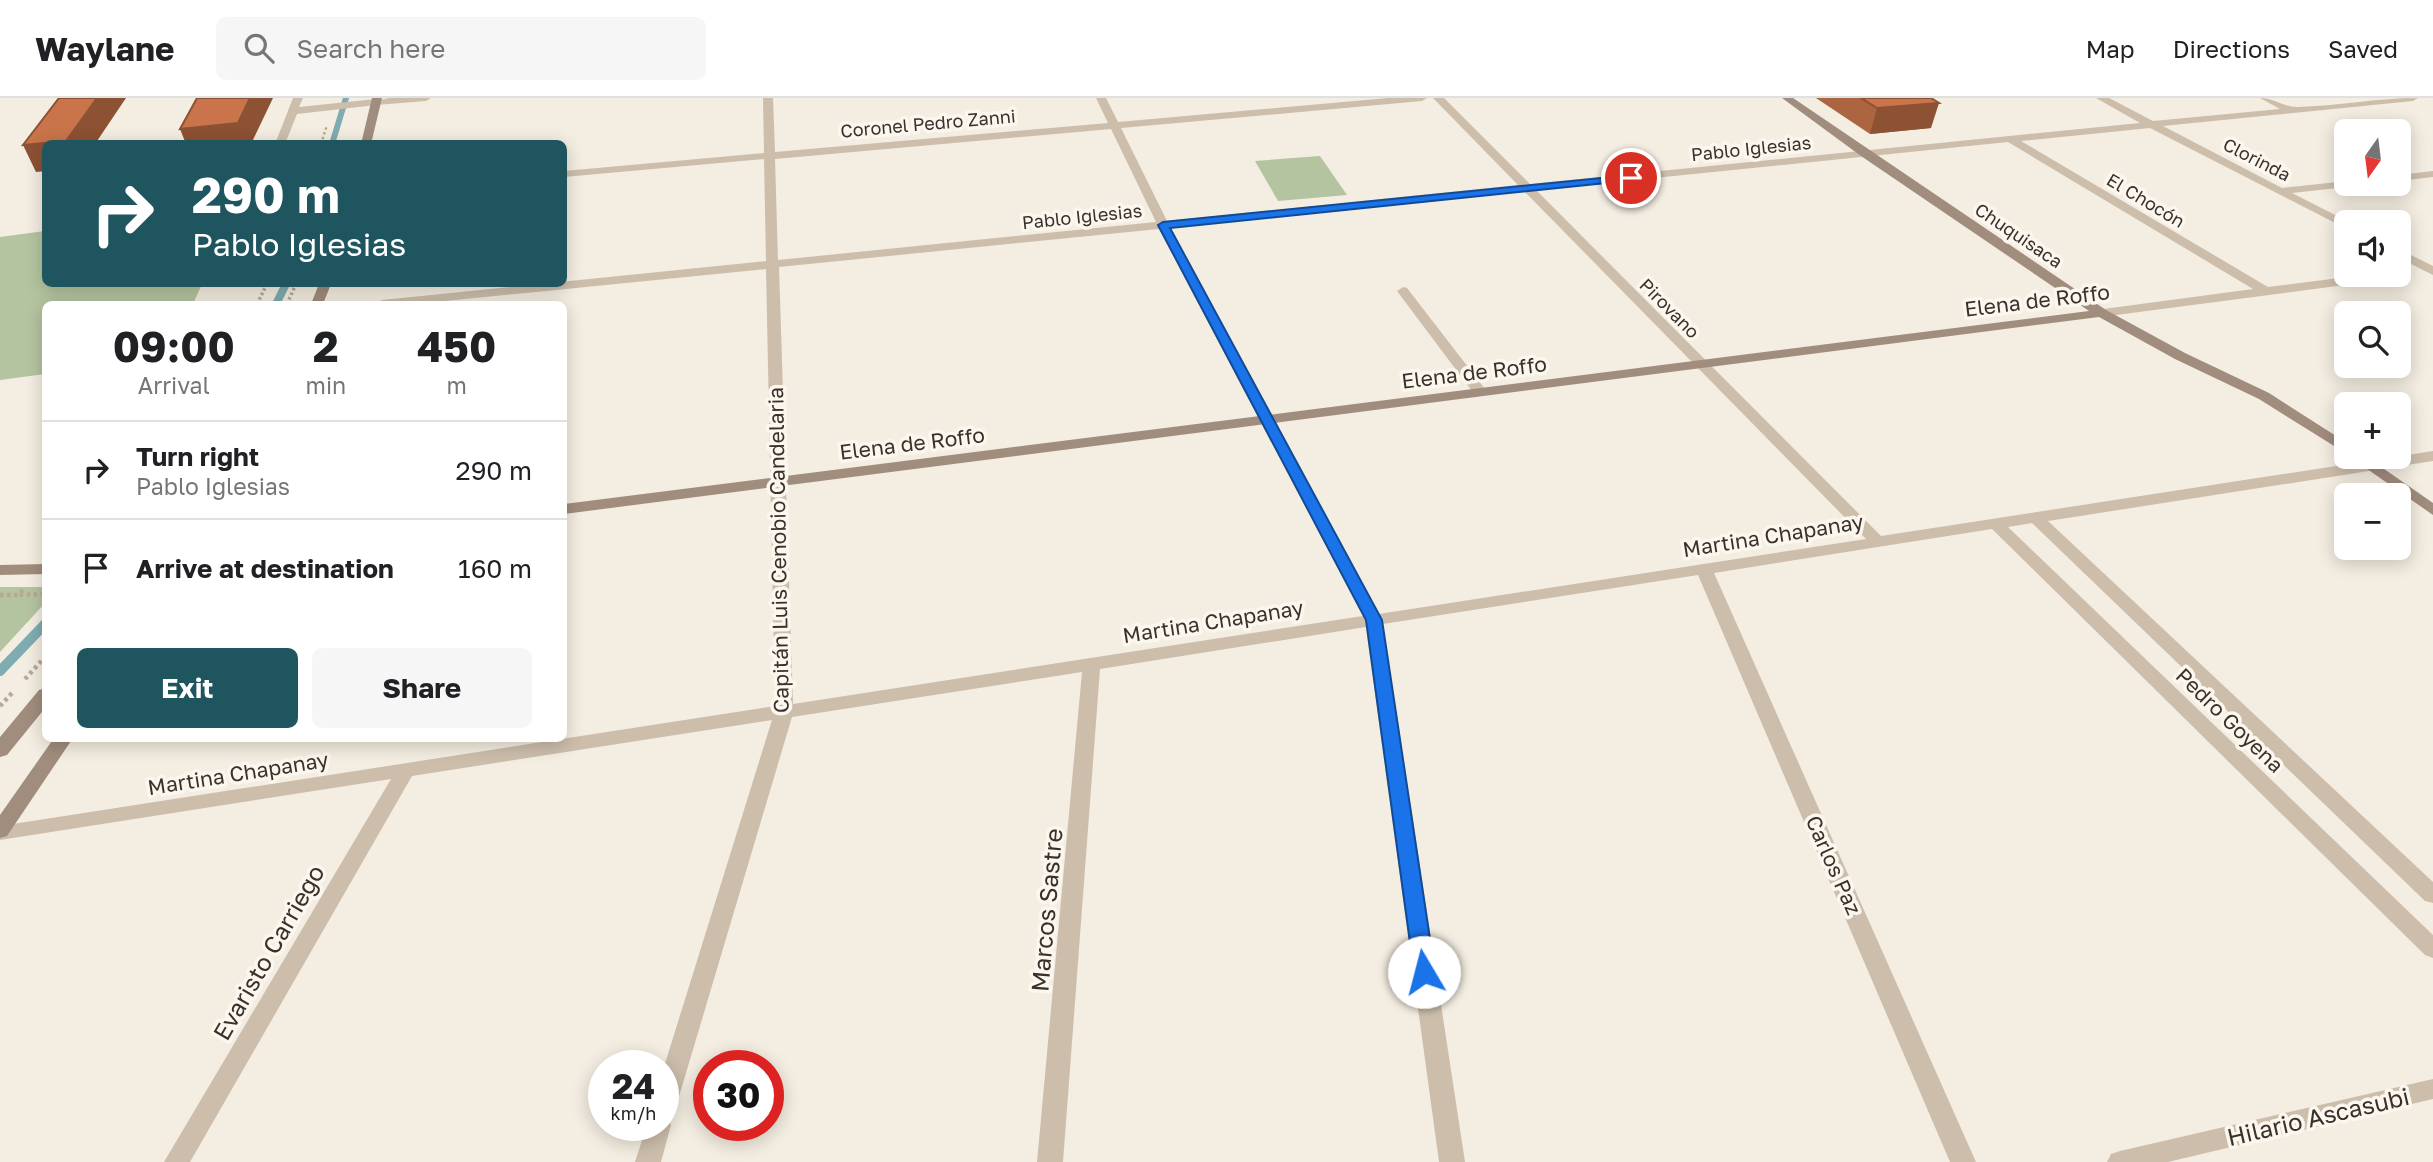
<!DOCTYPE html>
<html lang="en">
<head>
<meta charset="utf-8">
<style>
	:root { --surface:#fff; --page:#f6f6f6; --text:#202124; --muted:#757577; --line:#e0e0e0; --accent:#1f555e }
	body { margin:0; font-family:"Golos Text",sans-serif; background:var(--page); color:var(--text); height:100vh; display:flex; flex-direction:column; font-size:26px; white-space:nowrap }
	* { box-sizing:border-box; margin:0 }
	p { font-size:23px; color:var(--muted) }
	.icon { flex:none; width:38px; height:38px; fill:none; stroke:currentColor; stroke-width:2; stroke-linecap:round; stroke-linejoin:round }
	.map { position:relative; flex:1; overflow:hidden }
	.drawer { position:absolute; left:42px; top:203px; width:525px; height:441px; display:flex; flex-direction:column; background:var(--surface); border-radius:10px; box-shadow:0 4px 18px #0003 }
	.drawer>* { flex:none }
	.guide { position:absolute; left:42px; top:42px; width:525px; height:147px; border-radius:10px; box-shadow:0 4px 18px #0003; background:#1f555e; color:#fff; overflow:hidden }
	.needle { width:46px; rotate:194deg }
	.tools { position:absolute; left:2334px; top:21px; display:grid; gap:14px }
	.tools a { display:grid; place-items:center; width:77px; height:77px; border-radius:10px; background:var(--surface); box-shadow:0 4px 18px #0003; font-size:35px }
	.speed { position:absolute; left:588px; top:952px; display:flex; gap:14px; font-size:35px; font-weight:700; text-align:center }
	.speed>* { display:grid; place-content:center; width:91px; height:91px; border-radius:50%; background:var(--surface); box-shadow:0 4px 18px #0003; line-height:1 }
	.speed small { font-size:18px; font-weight:400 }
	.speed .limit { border:10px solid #d22; background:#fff; color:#111 }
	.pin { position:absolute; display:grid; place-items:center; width:60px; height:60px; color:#fff; margin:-30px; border:4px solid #fff; border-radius:50%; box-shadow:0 2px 7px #0007 }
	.me { position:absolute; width:77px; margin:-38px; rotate:352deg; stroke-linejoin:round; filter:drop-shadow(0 0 5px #0008) }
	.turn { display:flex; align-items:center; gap:24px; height:147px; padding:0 35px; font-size:32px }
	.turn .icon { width:91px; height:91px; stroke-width:2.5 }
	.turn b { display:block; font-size:49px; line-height:60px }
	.eta { display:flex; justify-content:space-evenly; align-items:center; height:119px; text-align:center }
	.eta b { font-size:42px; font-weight:700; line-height:49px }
	.button { display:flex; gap:14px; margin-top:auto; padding:14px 35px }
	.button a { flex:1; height:80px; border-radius:10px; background:var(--accent); color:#fff; font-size:28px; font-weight:700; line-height:80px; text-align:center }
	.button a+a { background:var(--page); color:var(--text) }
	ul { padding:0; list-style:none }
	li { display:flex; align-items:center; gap:21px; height:98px; padding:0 35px; border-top:2px solid var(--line) }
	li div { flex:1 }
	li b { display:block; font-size:26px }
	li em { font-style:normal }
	header { display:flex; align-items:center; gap:42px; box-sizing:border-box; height:98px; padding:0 35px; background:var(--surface); border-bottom:2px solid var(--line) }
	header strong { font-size:33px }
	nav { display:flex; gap:38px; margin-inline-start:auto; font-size:24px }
	.search { width:490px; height:63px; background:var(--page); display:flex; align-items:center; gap:18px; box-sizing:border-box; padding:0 24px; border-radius:10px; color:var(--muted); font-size:26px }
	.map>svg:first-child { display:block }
	.green { fill:#b5c4a0 }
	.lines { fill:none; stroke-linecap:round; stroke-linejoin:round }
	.stream-far2 { stroke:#7facb2; stroke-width:6 }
	.stream-far1 { stroke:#7facb2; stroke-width:8 }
	.stream { stroke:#7facb2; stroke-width:10 }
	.path-far2 { stroke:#b9a896; stroke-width:2.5; stroke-dasharray:2.5 2.5; stroke-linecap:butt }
	.path-far1 { stroke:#b9a896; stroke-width:3.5; stroke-dasharray:2.5 2.5; stroke-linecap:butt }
	.path { stroke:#b9a896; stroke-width:4.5; stroke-dasharray:3.5 3.5; stroke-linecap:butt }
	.lane { fill:#cdbeac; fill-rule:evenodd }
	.street { fill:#cdbeac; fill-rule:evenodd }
	.secondary { fill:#a18d7d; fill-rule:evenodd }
	.wall { fill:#ad6440 }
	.shaded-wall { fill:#8d5134 }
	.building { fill:#c9744a; stroke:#8d5134; stroke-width:2 }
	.route { fill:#1a73e8; stroke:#114b97; stroke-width:2 }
	.labels { text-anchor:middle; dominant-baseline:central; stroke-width:7; stroke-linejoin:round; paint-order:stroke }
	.far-street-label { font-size:18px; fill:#3b312b; stroke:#fbf6ee }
	.street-label { font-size:21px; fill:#3b312b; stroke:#fbf6ee }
	.near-street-label { font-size:24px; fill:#3b312b; stroke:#fbf6ee }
</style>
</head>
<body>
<header>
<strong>Waylane</strong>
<div class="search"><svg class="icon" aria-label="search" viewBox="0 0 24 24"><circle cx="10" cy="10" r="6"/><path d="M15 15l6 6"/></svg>Search here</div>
<nav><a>Map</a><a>Directions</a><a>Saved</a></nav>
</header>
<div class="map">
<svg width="2433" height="1064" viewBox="0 0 2433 1064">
	<rect width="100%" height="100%" fill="#f4ede1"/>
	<g class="green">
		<polygon points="1320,58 1347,97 1278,103 1255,63"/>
		<polygon points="45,133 46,186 202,186 193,206 46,206 45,276 0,282 0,139"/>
		<polygon points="0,489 46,489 45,505 0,554"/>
	</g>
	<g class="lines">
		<polyline class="stream-far2" points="332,46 346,0"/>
		<polyline class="stream-far1" points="276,206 286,186"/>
		<polyline class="stream" points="0,573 46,525"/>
		<polyline class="path-far2" points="321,46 327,27"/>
		<g class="path-far1">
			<polyline points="257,206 267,186"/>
			<polyline points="287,206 296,186"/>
		</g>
		<g class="path">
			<polyline points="23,492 19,497 46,496"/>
			<polyline points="0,497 19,497"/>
			<polyline points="25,581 46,558"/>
			<polyline points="0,608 12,595"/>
		</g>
		<polygon class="lane" points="293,0 303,0 299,9 376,1 381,4 376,7 297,16 285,46 275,46"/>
		<g class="street">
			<polygon points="389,0 431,0 426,3 376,7 371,4"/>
			<path d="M763 0H773L775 54 1108 25 1096 0H1106L1118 24 1388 0H1427L1422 3 1121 30 1167 123 1518 87 1433 0H1444L1530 86 2140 25 2096 0H2109L2153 23 2280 11 2260 0C2274 0 2284 9 2297 9 2337 8 2377 0 2418 0L2413 3 2163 28 2282 90 2347 83V86H2352L2347 89 2292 95 2349 124 2347 131 2150 30 2021 43 2268 189 2363 177H2396L2390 181 2101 219 2095 215 2096 212 2253 191 2008 44 1536 92 1881 438 2433 353V363L2048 423 2433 784V805L2425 803 2032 425 2008 429 2433 837V860L2425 857 1992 431 1714 475 1976 1064H1950L1698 477 1383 526 1465 1064H1439L1366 529 1100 571 1063 1064H1037L1082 574 792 619 675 1012 668 1021 671 1027 661 1064H635L647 1027H663V972L772 622 412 678 190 1064H164L391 681 0 742V728L775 608 766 171 415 206H376L382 202 766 163 764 61 564 79V73L764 55ZM1111 31 1156 124 778 162 775 61ZM1524 93 1866 441 1379 516 1170 130ZM1159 131 1363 518 793 606 779 169Z"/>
			<polygon points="2433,73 2433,79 2399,83 2399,77"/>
			<polygon points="2399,151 2433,168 2433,177 2399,160"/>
			<polygon points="1403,189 1407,190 1485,291 1485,297 1475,297 1397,193"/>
			<polygon points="2433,981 2433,1001 2168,1064 2107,1064 2111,1056 2120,1053"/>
		</g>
		<g class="secondary">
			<polygon points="372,0 382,0 371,46 361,46"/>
			<polygon points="1782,0 1793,0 2106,212 2185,255 2269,295 2347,345 2347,356 2259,301 2175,261 2099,219 564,416 564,406 2089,213 1861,58"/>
			<polygon points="319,186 331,186 323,206 311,206"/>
			<polygon points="2350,359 2367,359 2433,405 2433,417"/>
			<polygon points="46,466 46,476 0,477 0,467"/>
			<polygon points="46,590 46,609 7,657 0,659 0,639 39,592"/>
			<polygon points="54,640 73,640 7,738 0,740 0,717"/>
		</g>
	</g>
	<polygon class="wall" points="1816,0 1931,0 1931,30 1870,36"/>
	<g class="shaded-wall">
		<polygon points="97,0 126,0 95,46 46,46 46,73 36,74 23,47"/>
		<polygon points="250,0 273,0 251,46 186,46 180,31"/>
		<polygon points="1939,5 1931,30 1870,36 1877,10"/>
	</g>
	<g class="building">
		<polygon points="59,0 97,0 66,43 23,47"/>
		<polygon points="197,0 250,0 238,25 180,31"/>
		<polygon points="1861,0 1931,0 1939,5 1877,10"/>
	</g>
	<polygon class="route" points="1631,77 1636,80 1635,82 1170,130 1382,522 1435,874 1432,880 1424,882 1417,880 1414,874 1366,522 1158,127 1163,124"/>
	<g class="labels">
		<g class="far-street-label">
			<text transform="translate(928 25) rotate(-5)">Coronel Pedro Zanni</text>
			<text transform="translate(1751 50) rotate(-6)">Pablo Iglesias</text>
			<text transform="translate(2257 61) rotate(27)">Clorinda</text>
			<text transform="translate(2146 102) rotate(31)">El Chocón</text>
			<text transform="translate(1082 118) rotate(-6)">Pablo Iglesias</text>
			<text transform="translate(2019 137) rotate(34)">Chuquisaca</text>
			<text transform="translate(1670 210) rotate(45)">Pirovano</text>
		</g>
		<g class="street-label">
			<text transform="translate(2037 202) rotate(-7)">Elena de Roffo</text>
			<text transform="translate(1474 274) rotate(-7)">Elena de Roffo</text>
			<text transform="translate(912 345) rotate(-7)">Elena de Roffo</text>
			<text transform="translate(1773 437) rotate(-9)">Martina Chapanay</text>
			<text transform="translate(778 452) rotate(-91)">Capitán Luis Cenobio Candelaria</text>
			<text transform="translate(1213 523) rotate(-9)">Martina Chapanay</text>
			<text transform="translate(2230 622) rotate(44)">Pedro Goyena</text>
			<text transform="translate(238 675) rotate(-9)">Martina Chapanay</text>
			<text transform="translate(1834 767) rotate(66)">Carlos Paz</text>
		</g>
		<g class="near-street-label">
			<text transform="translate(1046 812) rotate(-85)">Marcos Sastre</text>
			<text transform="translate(268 854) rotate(-60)">Evaristo Carriego</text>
			<text transform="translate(2318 1018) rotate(-13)">Hilario Ascasubi</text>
		</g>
	</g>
</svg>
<div class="tools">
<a><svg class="needle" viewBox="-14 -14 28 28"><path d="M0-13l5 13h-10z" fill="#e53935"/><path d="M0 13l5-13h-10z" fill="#757577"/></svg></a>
<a><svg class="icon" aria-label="sound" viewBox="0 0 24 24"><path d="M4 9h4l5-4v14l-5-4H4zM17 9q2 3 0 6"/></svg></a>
<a><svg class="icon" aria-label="search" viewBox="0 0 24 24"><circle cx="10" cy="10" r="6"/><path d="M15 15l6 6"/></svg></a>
<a>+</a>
<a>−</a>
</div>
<div class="speed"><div>24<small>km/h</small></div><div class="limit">30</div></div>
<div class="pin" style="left:1631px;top:80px;background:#d93025"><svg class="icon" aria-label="arrive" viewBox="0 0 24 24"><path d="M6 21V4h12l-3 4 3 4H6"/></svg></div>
<svg class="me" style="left:1424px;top:874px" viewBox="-20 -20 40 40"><circle r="19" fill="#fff"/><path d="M0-13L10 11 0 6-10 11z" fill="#1a73e8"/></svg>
<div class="guide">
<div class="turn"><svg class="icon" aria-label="right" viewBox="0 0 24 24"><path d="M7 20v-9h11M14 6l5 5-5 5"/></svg><div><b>290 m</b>Pablo Iglesias</div></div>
</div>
<section class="drawer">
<div class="eta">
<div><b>09:00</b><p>Arrival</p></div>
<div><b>2</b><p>min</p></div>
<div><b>450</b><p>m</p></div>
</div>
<ul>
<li><svg class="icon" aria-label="right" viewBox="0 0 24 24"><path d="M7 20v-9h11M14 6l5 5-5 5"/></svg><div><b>Turn right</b><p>Pablo Iglesias</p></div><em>290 m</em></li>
<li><svg class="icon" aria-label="arrive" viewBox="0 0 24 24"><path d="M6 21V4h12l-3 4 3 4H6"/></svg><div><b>Arrive at destination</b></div><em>160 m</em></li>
</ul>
<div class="button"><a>Exit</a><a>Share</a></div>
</section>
</div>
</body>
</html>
